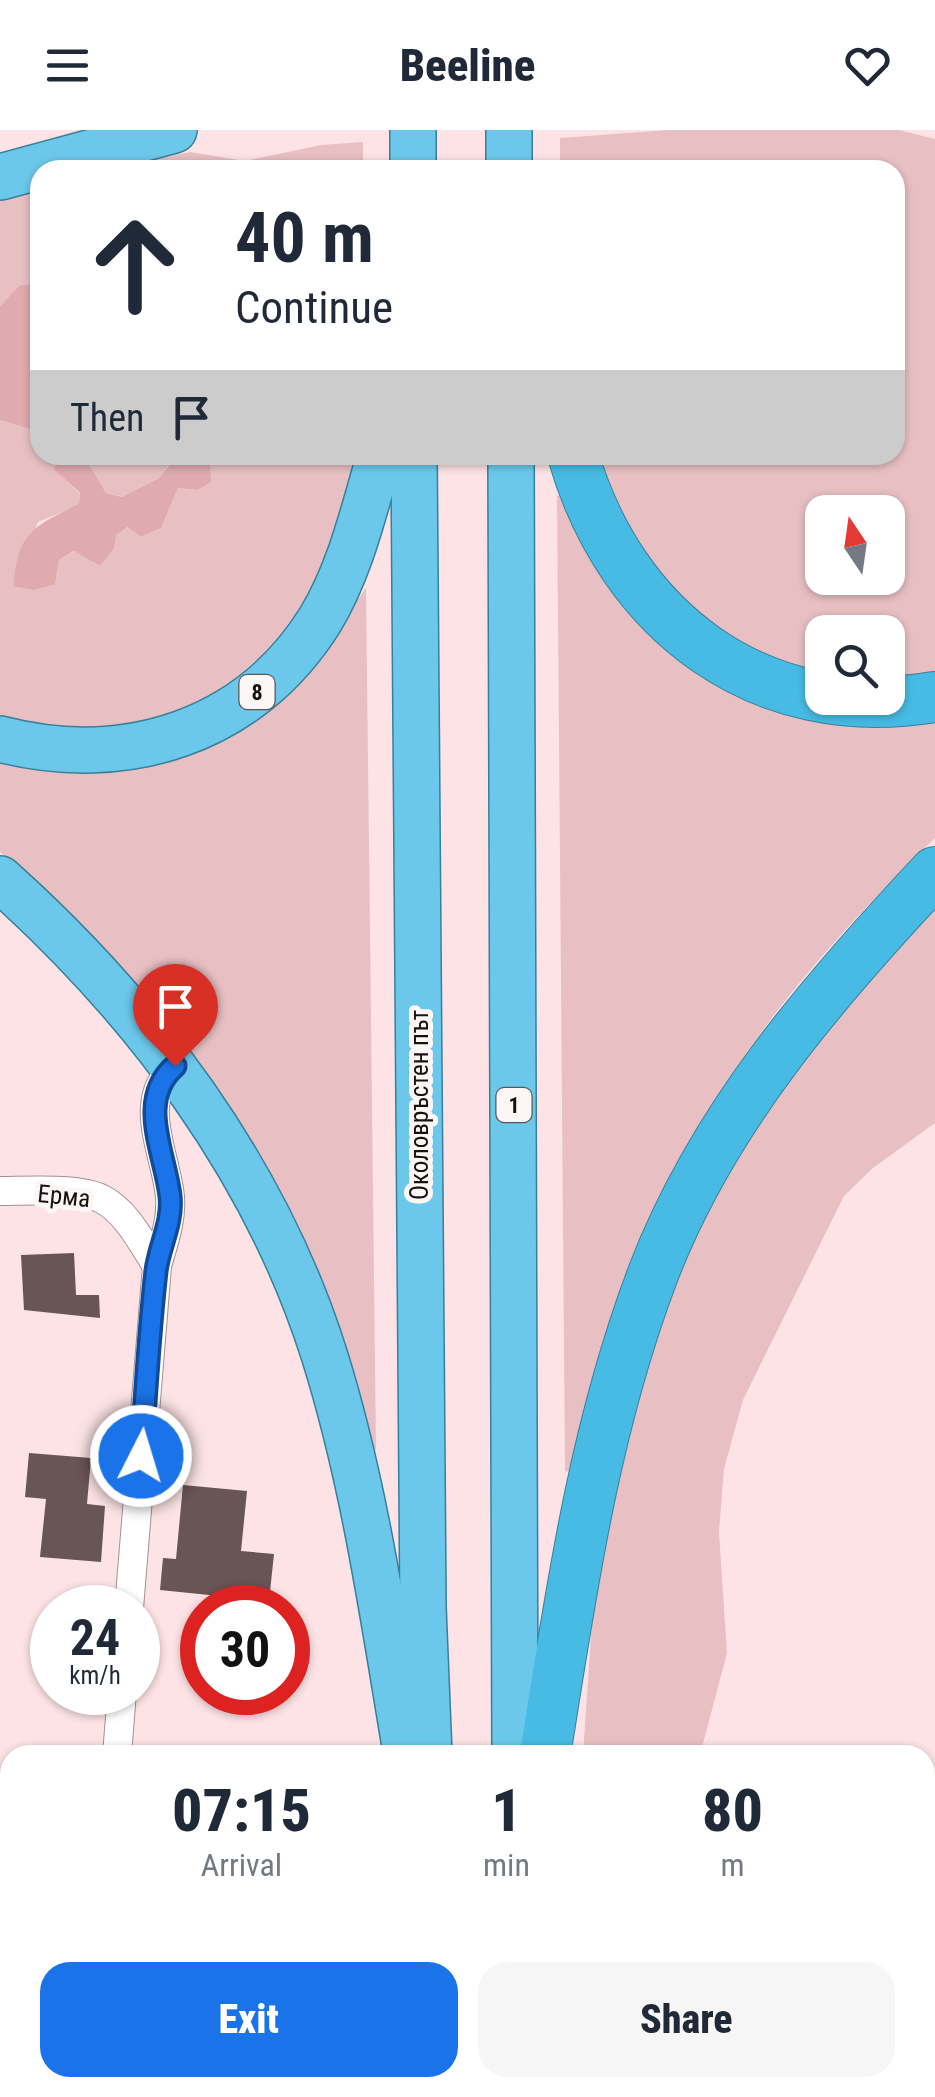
<!DOCTYPE html>
<html lang="en">
<head>
<meta charset="utf-8">
<style>
	:root { --surface:#fff; --page:#f6f6f7; --text:#1f2937; --muted:#747a83; --accent:#1a73e8 }
	body { margin:0; font-family:"Roboto Condensed",sans-serif; background:var(--page); color:var(--text); height:100vh; display:flex; flex-direction:column; font-size:38px; white-space:nowrap }
	* { box-sizing:border-box; margin:0 }
	p { font-size:32px; color:var(--muted) }
	.icon { flex:none; width:55px; height:55px; fill:none; stroke:currentColor; stroke-width:2; stroke-linecap:round; stroke-linejoin:round }
	.map { position:relative; flex:1; overflow:hidden }
	.side { position:absolute; left:0px; top:1615px; width:935px; height:352px; display:flex; flex-direction:column; background:var(--surface); border-radius:30px 30px 0 0; box-shadow:0 2px 8px #0004 }
	.side>* { flex:none }
	.top-card { position:absolute; left:30px; top:30px; width:875px; height:305px; border-radius:30px; box-shadow:0 2px 8px #0004; background:#fff; color:var(--text); overflow:hidden }
	.needle { width:65px; rotate:347deg }
	.buttons { position:absolute; left:805px; top:365px; display:grid; gap:20px }
	.buttons a { display:grid; place-items:center; width:100px; height:100px; border-radius:20px; background:var(--surface); box-shadow:0 2px 8px #0004; font-size:50px }
	.speed { position:absolute; left:30px; top:1455px; display:flex; gap:20px; font-size:50px; font-weight:700; text-align:center }
	.speed>* { display:grid; place-content:center; width:130px; height:130px; border-radius:50%; background:var(--surface); box-shadow:0 2px 8px #0004; line-height:1 }
	.speed small { font-size:25px; font-weight:400 }
	.speed .limit { border:15px solid #d22; background:#fff; color:#111 }
	.pin { position:absolute; display:grid; place-items:center; width:85px; height:85px; color:#fff; margin:-102px -42px; border-radius:50% 50% 50% 0; rotate:-45deg; box-shadow:0 0 10px #0007 }
	.pin .icon { rotate:45deg }
	.me { position:absolute; width:110px; margin:-55px; rotate:5deg; stroke-linejoin:round; filter:drop-shadow(0 0 8px #0008) }
	.turn { display:flex; align-items:center; gap:35px; height:210px; padding:0 40px; font-size:45px }
	.turn .icon { width:130px; height:130px; stroke-width:2.5 }
	.turn b { display:block; font-size:70px; line-height:85px }
	.then { display:flex; align-items:center; height:95px; padding:0 40px; background:#0003; gap:20px; font-size:38px }
	.eta { display:flex; justify-content:space-evenly; align-items:center; height:170px; text-align:center }
	.eta b { font-size:60px; font-weight:800; line-height:70px }
	.primary-button { display:flex; gap:20px; margin-top:auto; padding:20px 40px }
	.primary-button a { flex:1; height:115px; border-radius:30px; background:var(--accent); color:#fff; font-size:40px; font-weight:800; line-height:115px; text-align:center }
	.primary-button a+a { background:var(--page); color:var(--text) }
	header { display:flex; justify-content:space-between; align-items:center; height:130px; padding:0 40px; background:var(--surface); font-size:45px; font-weight:800 }
	.map>svg:first-child { display:block }
	.green { fill:#e8c0c3; fill-rule:evenodd }
	.forest { fill:#dfabaf }
	.building { fill:#695456 }
	.lines { fill:none; stroke-linecap:round; stroke-linejoin:round }
	.minor-casing { stroke:#a68f90; stroke-width:30 }
	.trunk-casing { stroke:#377f9a; stroke-width:48 }
	.motorway-casing { stroke:#377f9a; stroke-width:52 }
	.path { stroke:#a59293; stroke-width:6; stroke-dasharray:2.5 8; stroke-linecap:butt }
	.minor { stroke:#fff; stroke-width:28 }
	.trunk { stroke:#6cc8ea; stroke-width:45 }
	.motorway { stroke:#47bbe4; stroke-width:50 }
	.route-casing { stroke:#114b97; stroke-width:25 }
	.route { stroke:#1a73e8; stroke-width:18 }
	.labels { text-anchor:middle; dominant-baseline:central; stroke-width:10; stroke-linejoin:round; paint-order:stroke }
	.shield { fill:#fcf6f7; stroke:#5d5556; stroke-width:2.5 }
	.shield-label { font-size:22px; font-weight:bold; fill:#191011 }
	.street-label { font-size:25px; fill:#191011; stroke:#fcf6f7 }
</style>
</head>
<body>
<header><svg class="icon" aria-label="menu" viewBox="0 0 24 24"><path d="M4 6h16M4 12h16M4 18h16"/></svg>Beeline<svg class="icon" aria-label="heart" viewBox="0 0 24 24"><path d="M12 20l-8-8c-3-5 5-10 8-4 3-6 11-1 8 4z"/></svg></header>
<div class="map">
<svg width="935" height="1967" viewBox="0 0 935 1967">
	<rect width="100%" height="100%" fill="#fde3e5"/>
	<g class="green">
		<path d="M669 0H899L935 9V542L888 548V502H822V544C703 512 638 438 595 325H895V40H560V8ZM822 382H888V448H822Z"/>
		<polygon points="363,12 363,40 103,40 190,22 245,31 321,15"/>
		<polygon points="40,57 40,153 20,155 0,176 0,70"/>
		<path d="M0 290 40 302V325H58L55 339 80 364 79 375 38 392 14 457 34 460 55 455 59 430 75 421 100 436 116 405 129 397 141 407 161 398 178 358 197 360 209 335 195 325H355C339 451 256 577 122 598 83 603 37 596 0 586Z"/>
		<polygon points="84,325 166,325 171,332 159,348 123,367 106,363"/>
		<path d="M562 364C578 395 591 431 611 459 633 489 659 511 689 532 770 590 837 601 935 589V708C868 773 801 844 748 921 665 1041 602 1199 569 1341L565 1342 557 366Z"/>
		<path d="M366 458 376 1318 374 1324 242 998 201 935 171 898 82 799 0 722V632C113 651 225 637 305 547 330 520 344 486 366 458Z"/>
		<polygon points="935,776 935,993 873,1038 844,1066 743,1270 724,1339 719,1402 727,1523 700,1625 583,1625 594,1461 646,1223 712,1067 813,909"/>
	</g>
	<g class="forest">
		<polygon points="40,153 40,302 0,290 0,176 20,155"/>
		<path d="M58 325H84L106 363 122 367 159 348 171 333 166 325H195L210 335 211 352 197 360 178 358 161 398 141 407 128 397 116 405 114 418 100 436 74 421 59 430 55 455 34 460 14 457C16 403 34 396 79 374L80 363 54 339Z"/>
	</g>
	<g class="building">
		<polygon points="74,1123 76,1165 99,1165 100,1188 24,1180 21,1125"/>
		<polygon points="29,1323 91,1328 87,1374 105,1376 101,1432 40,1427 46,1369 25,1367"/>
		<polygon points="183,1355 247,1361 241,1421 274,1424 269,1471 160,1460 163,1428 176,1429"/>
	</g>
	<g class="lines">
		<g class="minor-casing">
			<g id="minor">
				<path d="M0 1061C27 1061 79 1057 102 1069 127 1082 142 1113 157 1136"/>
				<path d="M129 1478 157 1136C163 1114 172 1091 170 1067 166 1023 135 971 175 936"/>
				<polyline points="117,1625 122,1562"/>
				<polyline points="220,1958 231,1967"/>
			</g>
		</g>
		<g class="trunk-casing">
			<g id="trunk">
				<polyline points="413,0 413,40"/>
				<polyline points="509,40 509,0"/>
				<polyline points="0,47 174,0"/>
				<polyline points="414,325 423,1477 429,1625"/>
				<polyline points="511,325 515,1625"/>
				<path d="M0 609C125 641 249 603 320 490 350 441 364 380 380 325"/>
				<path d="M0 749C144 878 265 1038 324 1224 364 1351 383 1485 405 1616"/>
				<polyline points="439,1958 439,1967"/>
				<polyline points="512,1958 512,1967"/>
			</g>
		</g>
		<g class="motorway-casing">
			<g id="motorway">
				<path d="M573 325C621 491 760 597 935 567"/>
				<path d="M545 1625C571 1462 594 1299 653 1144 712 989 823 861 935 742"/>
			</g>
		</g>
		<polyline class="path" points="280,1958 283,1967"/>
		<use href="#minor" class="minor"/>
		<use href="#trunk" class="trunk"/>
		<use href="#motorway" class="motorway"/>
	</g>
	<g class="lines">
		<g class="route-casing">
			<path id="route" d="M141 1326C146 1264 149 1202 156 1141 159 1116 173 1093 170 1066 165 1023 136 970 175 936"/>
		</g>
		<use href="#route" class="route"/>
	</g>
	<g class="labels">
		<g class="shield">
			<rect x="239.5" y="545" width="35" height="34" rx="8"/>
			<rect x="496.5" y="958" width="35" height="34" rx="8"/>
		</g>
		<g class="shield-label">
			<text x="257" y="562">8</text>
			<text x="514" y="975">1</text>
		</g>
		<g class="street-label">
			<text transform="translate(419 975) rotate(-90)">Околовръстен път</text>
			<text transform="translate(64 1066) rotate(6)">Ерма</text>
		</g>
	</g>
</svg>
<div class="buttons">
<a><svg class="needle" viewBox="-14 -14 28 28"><path d="M0-13l5 13h-10z" fill="#e53935"/><path d="M0 13l5-13h-10z" fill="#747a83"/></svg></a>
<a><svg class="icon" aria-label="search" viewBox="0 0 24 24"><circle cx="10" cy="10" r="6"/><path d="M15 15l6 6"/></svg></a>
</div>
<div class="speed"><div>24<small>km/h</small></div><div class="limit">30</div></div>
<div class="pin" style="left:175px;top:936px;background:#d93025"><svg class="icon" aria-label="arrive" viewBox="0 0 24 24"><path d="M6 21V4h12l-3 4 3 4H6"/></svg></div>
<svg class="me" style="left:141px;top:1326px" viewBox="-20 -20 40 40"><circle r="17" fill="#1a73e8" stroke="#fff" stroke-width="3"/><path d="M0-11L8 9 0 5-8 9z" fill="#fff"/></svg>
<div class="top-card">
<div class="turn"><svg class="icon" aria-label="ahead" viewBox="0 0 24 24"><path d="M12 20V5M6 11l6-6 6 6"/></svg><div><b>40 m</b>Continue</div></div>
<div class="then">Then<svg class="icon" aria-label="arrive" viewBox="0 0 24 24"><path d="M6 21V4h12l-3 4 3 4H6"/></svg></div>
</div>
<section class="side">
<div class="eta">
<div><b>07:15</b><p>Arrival</p></div>
<div><b>1</b><p>min</p></div>
<div><b>80</b><p>m</p></div>
</div>
<div class="primary-button"><a>Exit</a><a>Share</a></div>
</section>
</div>
</body>
</html>
